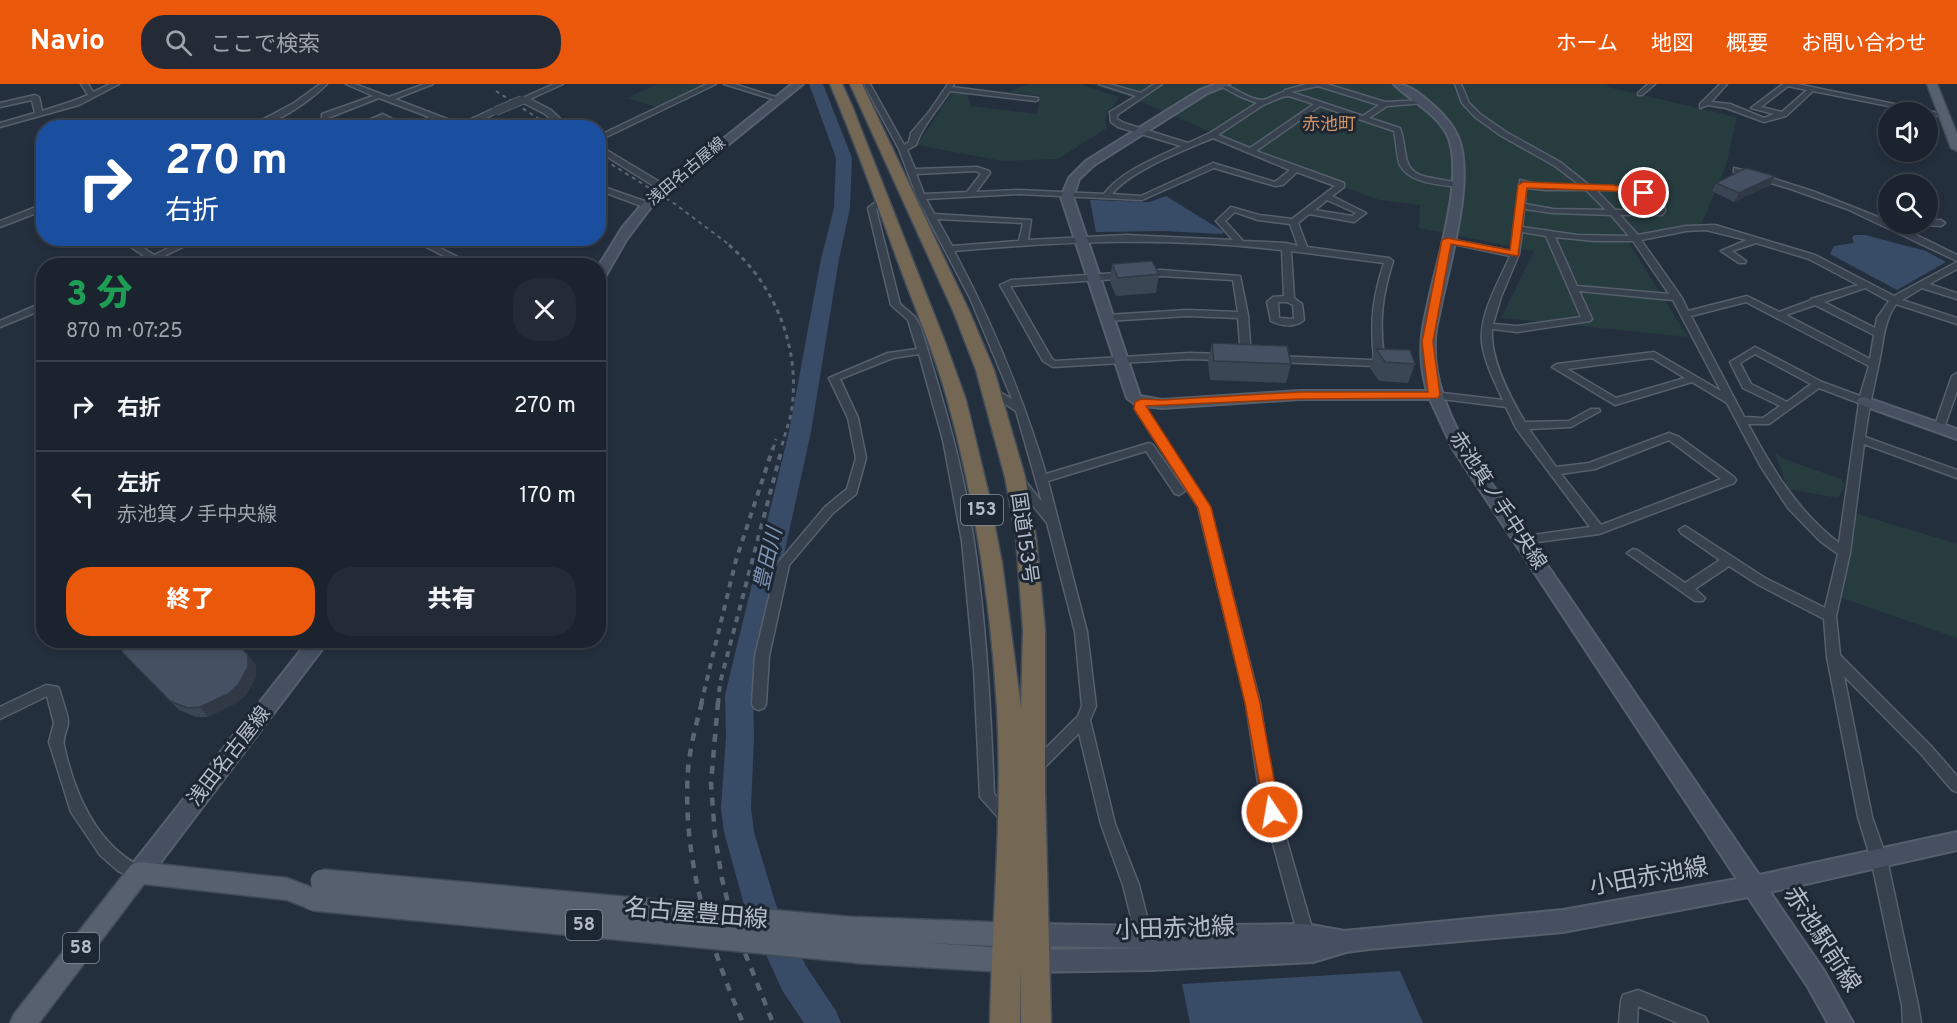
<!DOCTYPE html>
<html lang="ja">
<head>
<meta charset="utf-8">
<style>
	:root { --surface:#1b232e; --page:#242b36; --text:#f1f3f6; --muted:#a0a4aa; --line:#39404a; --accent:#ea580c }
	body { margin:0; font-family:Overpass,"Noto Sans JP",sans-serif; background:var(--page); color:var(--text); height:100vh; display:flex; flex-direction:column; font-size:22px; white-space:nowrap }
	* { box-sizing:border-box; margin:0 }
	p { font-size:20px; color:var(--muted) }
	.icon { flex:none; width:33px; height:33px; fill:none; stroke:currentColor; stroke-width:2; stroke-linecap:round; stroke-linejoin:round }
	.map { position:relative; flex:1; overflow:hidden }
	.panel { position:absolute; left:36px; top:174px; width:570px; height:390px; display:flex; flex-direction:column; background:var(--surface); border-radius:24px; box-shadow:0 3px 9px #0003,0 0 0 2px var(--line) }
	.panel>* { flex:none }
	.guide { position:absolute; left:36px; top:36px; width:570px; height:126px; border-radius:24px; box-shadow:0 3px 9px #0003,0 0 0 2px var(--line); background:#1a4fa0; color:#fff; overflow:hidden }
	.fabs { position:absolute; left:1878px; top:18px; display:grid; gap:12px }
	.fabs a { display:grid; place-items:center; width:60px; height:60px; border-radius:50%; background:var(--surface); box-shadow:0 3px 9px #0003,0 0 0 2px var(--line); font-size:30px }
	.pin { position:absolute; display:grid; place-items:center; width:51px; height:51px; color:#fff; margin:-26px; border:3px solid #fff; border-radius:50%; box-shadow:0 2px 6px #0007 }
	.me { position:absolute; width:66px; margin:-33px; rotate:348deg; stroke-linejoin:round; filter:drop-shadow(0 0 4px #0008) }
	.turn { display:flex; align-items:center; gap:21px; height:126px; padding:0 30px; font-size:27px }
	.turn .icon { width:78px; height:78px; stroke-width:2.5 }
	.turn b { display:block; font-size:42px; line-height:51px }
	.round { display:grid; place-items:center; flex:none; width:63px; height:63px; border-radius:24px; background:var(--page) }
	.summary { display:flex; align-items:center; justify-content:space-between; height:102px; padding:0 30px }
	h1 { font-size:36px; font-weight:800; line-height:45px; color:#1e9e55 }
	.primary-button { display:flex; gap:12px; margin-top:auto; padding:12px 30px }
	.primary-button a { flex:1; height:69px; border-radius:24px; background:var(--accent); color:#fff; font-size:24px; font-weight:800; line-height:69px; text-align:center }
	.primary-button a+a { background:var(--page); color:var(--text) }
	ul { padding:0; list-style:none }
	li { display:flex; align-items:center; gap:18px; height:90px; padding:0 30px; border-top:2px solid var(--line) }
	li div { flex:1 }
	li b { display:block; font-size:22px }
	li em { font-style:normal }
	header { display:flex; align-items:center; gap:36px; box-sizing:border-box; height:84px; padding:0 30px; background:var(--accent); color:#fff }
	header strong { font-size:28px }
	nav { display:flex; gap:33px; margin-inline-start:auto; font-size:21px }
	.search { width:420px; height:54px; background:var(--page); display:flex; align-items:center; gap:15px; box-sizing:border-box; padding:0 21px; border-radius:24px; color:var(--muted); font-size:22px }
	.map>svg:first-child { display:block }
	.green { fill:#263c3f }
	.water { fill:#394c67 }
	.lines { fill:none; stroke-linecap:round; stroke-linejoin:round }
	.river { fill:#394c67; fill-rule:evenodd }
	.street-casing { stroke:#565f6c; stroke-width:3 }
	.secondary-casing { stroke:#565f6c; stroke-width:4 }
	.primary-casing { stroke:#414a57; stroke-width:3 }
	.highway-casing { stroke:#434c59; stroke-width:3 }
	.street { fill:#38414e; fill-rule:evenodd }
	.secondary { fill:#465061; fill-rule:evenodd }
	.primary { fill:#56606e; fill-rule:evenodd }
	.highway { fill:#746855; fill-rule:evenodd }
	.rail-far3 { stroke:#5a6575; stroke-width:2; stroke-dasharray:4 4; stroke-linecap:butt }
	.rail-far2 { stroke:#5a6575; stroke-width:3; stroke-dasharray:4.5 4.5; stroke-linecap:butt }
	.rail-far1 { stroke:#5a6575; stroke-width:4; stroke-dasharray:6 6; stroke-linecap:butt }
	.rail { stroke:#5a6575; stroke-width:4.5; stroke-dasharray:8 8; stroke-linecap:butt }
	.street-bridge-casing { stroke:#565f6c; stroke-width:10; stroke-linecap:butt }
	.primary-bridge-casing { stroke:#414a57; stroke-width:26; stroke-linecap:butt }
	.street-bridge { stroke:#38414e; stroke-width:8 }
	.primary-bridge { stroke:#56606e; stroke-width:23 }
	.wall { fill:#3b4654 }
	.shaded-wall { fill:#303945 }
	.building { fill:#455162; stroke:#303945; stroke-width:1.5 }
	.route { fill:#ea580c; stroke:#983908; stroke-width:1.5 }
	.labels { text-anchor:middle; dominant-baseline:central; stroke-width:6; stroke-linejoin:round; paint-order:stroke }
	.far-street-label { font-size:16px; fill:#b4bcc9; stroke:#1d2633 }
	.far-quarter-label { font-size:18px; fill:#d59563; stroke:#1d2633 }
	.shield { fill:#1d2633; stroke:#878f9c; stroke-width:1.5 }
	.shield-label { font-size:18px; font-weight:bold; fill:#b4bcc9 }
	.street-label { font-size:20px; fill:#b4bcc9; stroke:#1d2633 }
	.water-label { font-size:21px; font-style:italic; fill:#7c92b1; stroke:#1d2633 }
	.near-street-label { font-size:24px; fill:#b4bcc9; stroke:#1d2633 }
</style>
</head>
<body>
<header>
<strong>Navio</strong>
<div class="search"><svg class="icon" aria-label="search" viewBox="0 0 24 24"><circle cx="10" cy="10" r="6"/><path d="M15 15l6 6"/></svg>ここで検索</div>
<nav><a>ホーム</a><a>地図</a><a>概要</a><a>お問い合わせ</a></nav>
</header>
<div class="map">
<svg width="1957" height="939" viewBox="0 0 1957 939">
	<rect width="100%" height="100%" fill="#242f3e"/>
	<g class="green">
		<polygon points="657,0 710,0 660,24 627,14"/>
		<polygon points="1028,0 1080,0 1119,13 1105,34 1107,44 1058,75 1002,77 917,61 952,8 967,9 971,22 1037,30 1040,12 1008,8"/>
		<polygon points="1089,0 1607,0 1608,3 1737,33 1726,82 1702,139 1629,159 1688,253 1501,234 1534,167 1419,144 1420,121 1379,116 1296,85 1128,12"/>
		<polygon points="1775,369 1787,376 1841,395 1845,401 1838,414 1788,405"/>
		<polygon points="1855,429 1957,460 1957,554 1842,514"/>
	</g>
	<g class="water">
		<polygon points="1166,112 1224,148 1222,150 1163,147 1096,148 1090,116 1149,118"/>
		<polygon points="1855,151 1865,151 1926,167 1946,178 1897,206 1830,170 1834,162 1854,159 1852,153"/>
		<polygon points="1400,887 1423,939 1190,939 1182,900"/>
	</g>
	<g class="lines">
		<polygon class="river" points="809,0 823,0 852,74 850,124 839,175 811,348 753,611 754,653 751,724 754,748 776,821 806,882 836,927 841,939 804,939 782,906 745,824 724,748 721,724 726,653 725,611 789,348 821,175 834,124 836,74"/>
		<g class="street-casing">
			<g id="street">
				<polygon points="81,0 88,0 93,8 110,0 119,0 79,21 0,43 0,39 35,29 32,16 0,23 0,19 35,11 39,13 42,27 73,17 88,11"/>
				<path d="M320 0H327C310 17 272 44 247 44L294 19Z"/>
				<polygon points="346,0 355,0 389,13 424,0 433,0 395,15 460,40 493,25 500,27 466,44 455,44 435,36 420,44 410,44 429,33 379,14 328,34 322,34 322,30 373,12"/>
				<polygon points="554,0 563,0 530,15 551,26 570,44 562,44 545,30 518,16"/>
				<polygon points="707,0 716,0 598,57 598,52"/>
				<polygon points="724,0 734,0 782,15 776,16"/>
				<path d="M864 0H870L904 61 909 58 911 49 929 28 948 0H954L952 3 1038 14V16L1036 17 950 7C938 25 923 41 916 61L907 66 915 85 977 83 989 87 990 89 976 108 1019 106 1104 110C1121 87 1156 74 1181 62L1118 43 1111 38 1110 28 1136 12 1099 0H1109L1141 9 1154 0H1162L1117 31V35L1124 39 1188 59 1210 49 1257 19 1239 12 1217 0C1233 0 1245 15 1262 16 1268 16 1277 9 1284 8L1285 6 1307 0H1327L1385 18 1426 16 1428 17 1424 19 1387 22 1369 34 1400 44C1404 55 1404 66 1407 77 1413 99 1446 92 1461 101L1457 103C1439 100 1410 100 1400 81 1397 75 1396 55 1394 47L1320 22 1256 67 1344 99V103L1332 112 1366 129 1354 138 1309 130 1298 139 1307 163 1389 174 1393 177C1382 212 1379 237 1384 274L1379 281 1375 282 1275 278 1270 275 1275 272 1372 276 1374 274C1370 238 1373 213 1384 179L1291 167 1294 214 1302 220 1304 236C1295 244 1281 242 1271 237L1267 218 1273 213 1284 212 1282 166C1170 153 1066 157 954 167 993 240 1022 311 1046 390L1149 359 1153 361 1185 407 1179 411 1175 410 1146 367 1048 397 1087 548 1096 622 1090 636 1115 740 1139 801 1152 853 1150 859 1144 861 1138 859 1136 853 1123 801 1101 740 1079 649 1038 690 1033 692 1028 690 1026 686 1028 682 1078 632 1082 622 1075 548 1047 439 1012 396 1014 393H1022L1042 418 1016 327 987 308 988 306H996L1012 315 970 214 917 113 899 65ZM1318 2 1379 21 1363 32 1291 8ZM1289 12 1314 20 1250 64 1218 51 1263 21 1282 13ZM1213 54 1290 86 1275 98 1213 79 1141 112 1112 110C1131 86 1185 66 1213 54ZM1214 84 1275 102 1283 101 1297 88 1335 102 1292 135 1259 131 1231 123 1216 137 1233 156 1126 151 1028 156 1031 136 934 130 926 115 1019 110 1142 116ZM976 87 981 90 967 108 924 110 916 90ZM1327 116 1356 129 1352 132 1315 126ZM1235 128 1258 136 1290 140 1298 162 1286 159 1243 157 1225 137ZM937 135 1023 139 1019 157 952 162ZM1278 218H1287L1293 221 1294 235 1279 234Z"/>
				<path d="M1455 0H1461L1469 19 1480 30 1506 48 1560 78 1590 102H1613L1663 110 1665 127 1662 131H1620L1638 151 1686 142 1715 141 1815 171 1894 212 1957 178V185L1929 200 1957 209V215L1922 204 1902 216 1957 234V240L1896 220C1882 241 1884 259 1878 283 1873 306 1868 329 1865 353L1957 386V394L1864 360 1850 469 1836 532 1840 571 1931 662 1957 692V708L1952 706 1921 670 1844 592 1872 733 1887 775 1918 921 1921 939H1903L1902 921 1871 775 1858 733 1827 573 1824 535 1757 500 1729 482 1695 505 1705 514 1703 517H1695L1627 469 1633 465 1637 466 1685 499 1720 476 1681 449 1679 446 1685 442 1765 494 1825 524 1838 470 1820 457 1788 424 1761 383 1727 319 1692 298 1615 321 1552 283 1557 280 1654 268 1721 307 1673 216 1579 207 1592 235 1590 237 1517 248 1492 245C1490 276 1510 313 1525 338L1569 337 1591 325H1599L1600 327 1571 343 1529 345 1556 383 1589 379 1669 349 1679 353 1734 393 1736 396 1734 399 1599 450 1522 460 1516 456 1518 453 1590 443 1516 344 1506 323 1434 314 1429 311 1434 308 1503 316C1495 299 1485 279 1482 259 1479 230 1499 198 1510 172L1444 158V154L1511 167 1520 96 1545 102H1581L1555 82 1500 51 1475 33 1462 19ZM1526 104 1545 106H1586L1606 126 1553 125 1525 120ZM1596 106H1613L1656 114 1657 126H1615ZM1524 125 1553 129 1611 131 1629 152 1577 151 1522 143ZM1706 146 1747 156 1721 167 1739 179H1745L1746 177 1732 167 1756 159 1809 175 1858 201 1811 215 1809 217 1779 228 1747 212 1688 227 1682 214 1641 156 1686 147ZM1522 148 1546 152 1581 233 1517 242 1493 240 1501 213 1519 170ZM1555 153 1594 157H1633L1669 210 1577 202ZM1865 204 1889 217 1877 234 1875 244 1824 218ZM1746 218 1869 282 1860 312 1822 298 1755 263 1730 278 1743 304 1780 322 1763 334 1744 333 1691 232ZM1815 221 1874 251 1870 275 1786 231ZM1755 270 1811 300 1787 318 1751 300 1740 279ZM1652 274 1685 294 1616 314 1567 285ZM1819 304 1859 319 1839 459C1798 428 1772 385 1748 340H1769ZM1669 356 1721 395 1601 441 1561 390 1595 385Z"/>
				<polygon points="1648,0 1655,0 1642,11 1638,11 1638,9"/>
				<path d="M1720 0H1727L1711 18 1730 20 1764 34 1774 30 1751 24 1783 0H1797L1948 31 1944 33 1813 7 1786 32 1764 38 1726 24 1708 21 1700 24V20ZM1788 2 1807 6 1782 28 1761 23Z"/>
				<polygon points="383,30 409,44 399,44 383,35 364,42 365,44 354,42"/>
				<polygon points="598,61 668,103 669,105 662,107 598,67"/>
				<polygon points="1734,84 1759,90 1815,108 1888,137 1888,140 1894,140 1957,171 1957,177 1847,125 1791,105 1734,88"/>
				<polygon points="598,101 650,119 651,121 644,123 598,106"/>
				<path d="M881 114 888 116 876 125 900 220 915 233 921 244C938 301 956 357 967 416 985 513 990 612 994 710L1014 730 1016 735 1014 740 1009 742 1004 740 980 713 974 585 962 457 943 356 919 270 893 274 840 295 858 334 866 374 856 410 833 429 789 481 769 572 766 620 764 624 759 626 754 624 752 620 755 572 777 480 825 423 847 405 856 374 848 334 829 294 888 269 917 265 908 236 891 221 868 124Z"/>
				<polygon points="41,121 44,121 44,126 0,143 0,137"/>
				<polygon points="1928,136 1941,136 1945,139 1941,142 1925,141"/>
				<polygon points="118,154 129,154 154,171 189,154 201,154 144,182 132,182 147,174"/>
				<polygon points="409,154 421,154 475,182 463,182"/>
				<polygon points="1161,186 1240,192 1248,231 1251,273 1249,275 1246,276 1241,273 1238,234 1187,232 1107,237 1102,234 1107,231 1187,226 1238,228 1233,196 1161,192 1010,202 1052,275 1055,277 1189,269 1224,270 1229,273 1224,276 1189,275 1053,283 1043,277 1000,201 1011,196"/>
				<polygon points="44,218 44,225 0,243 0,237"/>
				<polygon points="1957,289 1957,307 1944,344 1939,347 1935,346 1934,344 1952,292"/>
				<polygon points="1141,315 1146,318 1145,325 1210,423 1260,619 1274,712 1314,851 1312,857 1306,859 1300,857 1298,851 1260,712 1246,619 1198,423 1135,325 1136,318"/>
				<path d="M46 601 58 603 60 607C62 617 68 629 68 638 68 646 62 653 64 661 74 709 97 763 144 784L147 789 144 794 139 796 118 787 100 771 71 728 49 658 54 639 47 612 0 635V623Z"/>
				<polygon points="1638,906 1705,933 1708,939 1678,939 1638,922 1637,939 1619,939 1621,917 1623,911"/>
			</g>
		</g>
		<g class="secondary-casing">
			<g id="secondary">
				<polygon points="792,0 803,0 651,123 626,156 602,198 598,199 598,182 603,175 622,144 643,119"/>
				<path d="M1216 0H1230L1206 10 1094 81 1079 95 1073 113 1140 312 1162 316 1299 307H1427C1422 289 1420 271 1422 252 1427 202 1469 96 1447 50 1435 28 1411 17 1394 0 1410 0 1421 11 1433 21 1443 30 1453 41 1458 53 1475 94 1450 178 1441 221 1439 233 1435 245 1435 257 1433 295 1448 328 1465 361L1759 791 1957 748V766L1770 808 1824 887 1853 939H1828L1808 903 1748 813 1563 848 1369 865 1346 868 1313 878 1151 886 1027 888 1019 885 1016 877 1019 869 1027 866 1156 864 1035 862 1027 859 1024 851 1027 843 1035 840 1144 842 1306 840 1344 847 1563 826 1737 795 1453 365 1430 315H1299L1162 324 1136 321 1127 314 1061 113 1069 94 1086 77 1200 6Z"/>
				<polygon points="1864,313 1957,345 1957,355 1859,320 1857,317 1859,314"/>
				<polygon points="309,556 329,556 147,796 139,799 131,796 128,789 131,782"/>
			</g>
		</g>
		<g class="primary-casing">
			<g id="primary">
				<polygon points="1927,0 1937,0 1957,50 1957,67 1951,64"/>
				<polygon points="139,778 287,794 321,807 325,815 321,823 313,826 287,816 144,800 39,939 10,939 14,930 131,781"/>
				<polygon points="857,833 1017,839 1026,843 1029,851 1026,859 1017,863 929,859 1005,864 1014,867 1017,876 1014,885 1005,888 855,879 846,875 843,867 846,859 854,855 848,853 845,845 848,837"/>
			</g>
		</g>
		<g class="highway-casing">
			<path id="highway" d="M830 0H842L852 22 945 258 966 316 988 407 1002 479 1021 624 1023 546 1016 453 1005 393 976 286 954 229 850 0H862L970 229 994 286 1025 393 1036 453 1045 546V706L1051 939H1021V879L1020 939H990C992 834 1003 729 997 624 991 522 975 417 948 318 936 273 917 229 901 186 878 123 856 61 830 0Z"/>
		</g>
		<use href="#street" class="street"/>
		<use href="#secondary" class="secondary"/>
		<use href="#primary" class="primary"/>
		<use href="#highway" class="highway"/>
		<g class="rail-far3">
			<polyline points="496,7 553,44"/>
			<polyline points="598,72 675,120 731,162"/>
		</g>
		<g class="rail-far2">
			<path d="M729 161C776 202 802 267 791 330 788 342 784 353 781 365"/>
			<polyline points="773,365 776,355"/>
		</g>
		<g class="rail-far1">
			<polyline points="701,620 736,476 773,364"/>
			<polyline points="718,620 720,599 782,364"/>
		</g>
		<g class="rail">
			<path d="M702 618C696 641 690 663 688 686 682 773 709 860 743 939"/>
			<polyline points="718,618 711,699 715,752 722,795 733,839 773,939"/>
		</g>
		<g class="street-bridge-casing">
			<polyline id="street-bridge" points="496,27 522,16"/>
		</g>
		<g class="primary-bridge-casing">
			<g id="primary-bridge">
				<polyline points="322,797 857,845"/>
				<polyline points="313,815 855,867"/>
			</g>
		</g>
		<use href="#street-bridge" class="street-bridge"/>
		<use href="#primary-bridge" class="primary-bridge"/>
	</g>
	<g class="wall">
		<polygon points="1775,92 1770,101 1734,118 1712,107 1716,99"/>
		<polygon points="1112,180 1159,190 1156,209 1116,212 1110,198"/>
		<polygon points="1212,259 1291,280 1286,299 1210,296 1208,278"/>
		<polygon points="1376,265 1415,280 1408,299 1379,297 1370,284"/>
		<polygon points="131,578 256,581 256,593 246,611 236,619 208,633 196,633 179,626"/>
	</g>
	<g class="shaded-wall">
		<polygon points="1775,92 1770,101 1734,118 1739,109"/>
		<polygon points="248,571 256,581 256,593 246,611 236,619 208,633 200,623"/>
	</g>
	<g class="building">
		<polygon points="1746,84 1775,92 1739,109 1716,99"/>
		<polygon points="1152,177 1159,190 1118,194 1112,180"/>
		<polygon points="1212,259 1287,262 1291,280 1214,277"/>
		<polygon points="1376,265 1410,266 1415,280 1385,278"/>
		<polygon points="124,556 234,556 248,571 248,583 238,601 228,610 200,623 187,624 170,617 122,568 122,559"/>
	</g>
	<polygon class="route" points="1523,98 1613,101 1648,109 1644,112 1613,107 1527,104 1518,172 1451,160 1433,258 1440,311 1438,314 1299,315 1146,322 1211,423 1260,619 1280,728 1278,734 1272,736 1266,734 1245,619 1198,424 1134,325 1135,318 1141,315 1162,316 1299,308 1428,308 1422,258 1442,156 1447,154 1510,166 1518,101"/>
	<g class="labels">
		<g class="far-street-label">
			<text transform="translate(687 88) rotate(-40)">浅田名古屋線</text>
		</g>
		<g class="far-quarter-label">
			<text x="1329" y="41">赤池町</text>
		</g>
		<g class="shield">
			<rect x="961" y="411" width="42" height="30" rx="4.5"/>
			<rect x="566" y="826" width="36" height="30" rx="4.5"/>
			<rect x="63" y="849" width="36" height="30" rx="4.5"/>
		</g>
		<g class="shield-label">
			<text x="982" y="426">153</text>
			<text x="584" y="841">58</text>
			<text x="81" y="864">58</text>
		</g>
		<g class="street-label">
			<text transform="translate(1497 417) rotate(57)">赤池箕ノ手中央線</text>
			<text transform="translate(1023 454) rotate(82)">国道153号</text>
			<text transform="translate(230 673) rotate(-52)">浅田名古屋線</text>
		</g>
		<g class="water-label">
			<text transform="translate(769 475) rotate(-77)">豊田川</text>
		</g>
		<g class="near-street-label">
			<text transform="translate(1649 794) rotate(-10)">小田赤池線</text>
			<text transform="translate(696 831) rotate(5)">名古屋豊田線</text>
			<text transform="translate(1175 846) rotate(-2)">小田赤池線</text>
			<text transform="translate(1821 856) rotate(57)">赤池駅前線</text>
		</g>
	</g>
</svg>
<div class="fabs">
<a><svg class="icon" aria-label="sound" viewBox="0 0 24 24"><path d="M4 9h4l5-4v14l-5-4H4zM17 9q2 3 0 6"/></svg></a>
<a><svg class="icon" aria-label="search" viewBox="0 0 24 24"><circle cx="10" cy="10" r="6"/><path d="M15 15l6 6"/></svg></a>
</div>
<div class="pin" style="left:1644px;top:109px;background:#d93025"><svg class="icon" aria-label="arrive" viewBox="0 0 24 24"><path d="M6 21V4h12l-3 4 3 4H6"/></svg></div>
<svg class="me" style="left:1272px;top:728px" viewBox="-20 -20 40 40"><circle r="17" fill="#ea580c" stroke="#fff" stroke-width="3"/><path d="M0-11L8 9 0 5-8 9z" fill="#fff"/></svg>
<div class="guide">
<div class="turn"><svg class="icon" aria-label="right" viewBox="0 0 24 24"><path d="M7 20v-9h11M14 6l5 5-5 5"/></svg><div><b>270 m</b>右折</div></div>
</div>
<section class="panel">
<div class="summary"><div><h1>3 分</h1><p>870 m · 07:25</p></div><a class="round"><svg class="icon" aria-label="close" viewBox="0 0 24 24"><path d="M6 6l12 12M18 6L6 18"/></svg></a></div>
<ul>
<li><svg class="icon" aria-label="right" viewBox="0 0 24 24"><path d="M7 20v-9h11M14 6l5 5-5 5"/></svg><div><b>右折</b></div><em>270 m</em></li>
<li><svg class="icon" aria-label="left" viewBox="0 0 24 24"><path d="M17 20v-9H6M10 6l-5 5 5 5"/></svg><div><b>左折</b><p>赤池箕ノ手中央線</p></div><em>170 m</em></li>
</ul>
<div class="primary-button"><a>終了</a><a>共有</a></div>
</section>
</div>
</body>
</html>
